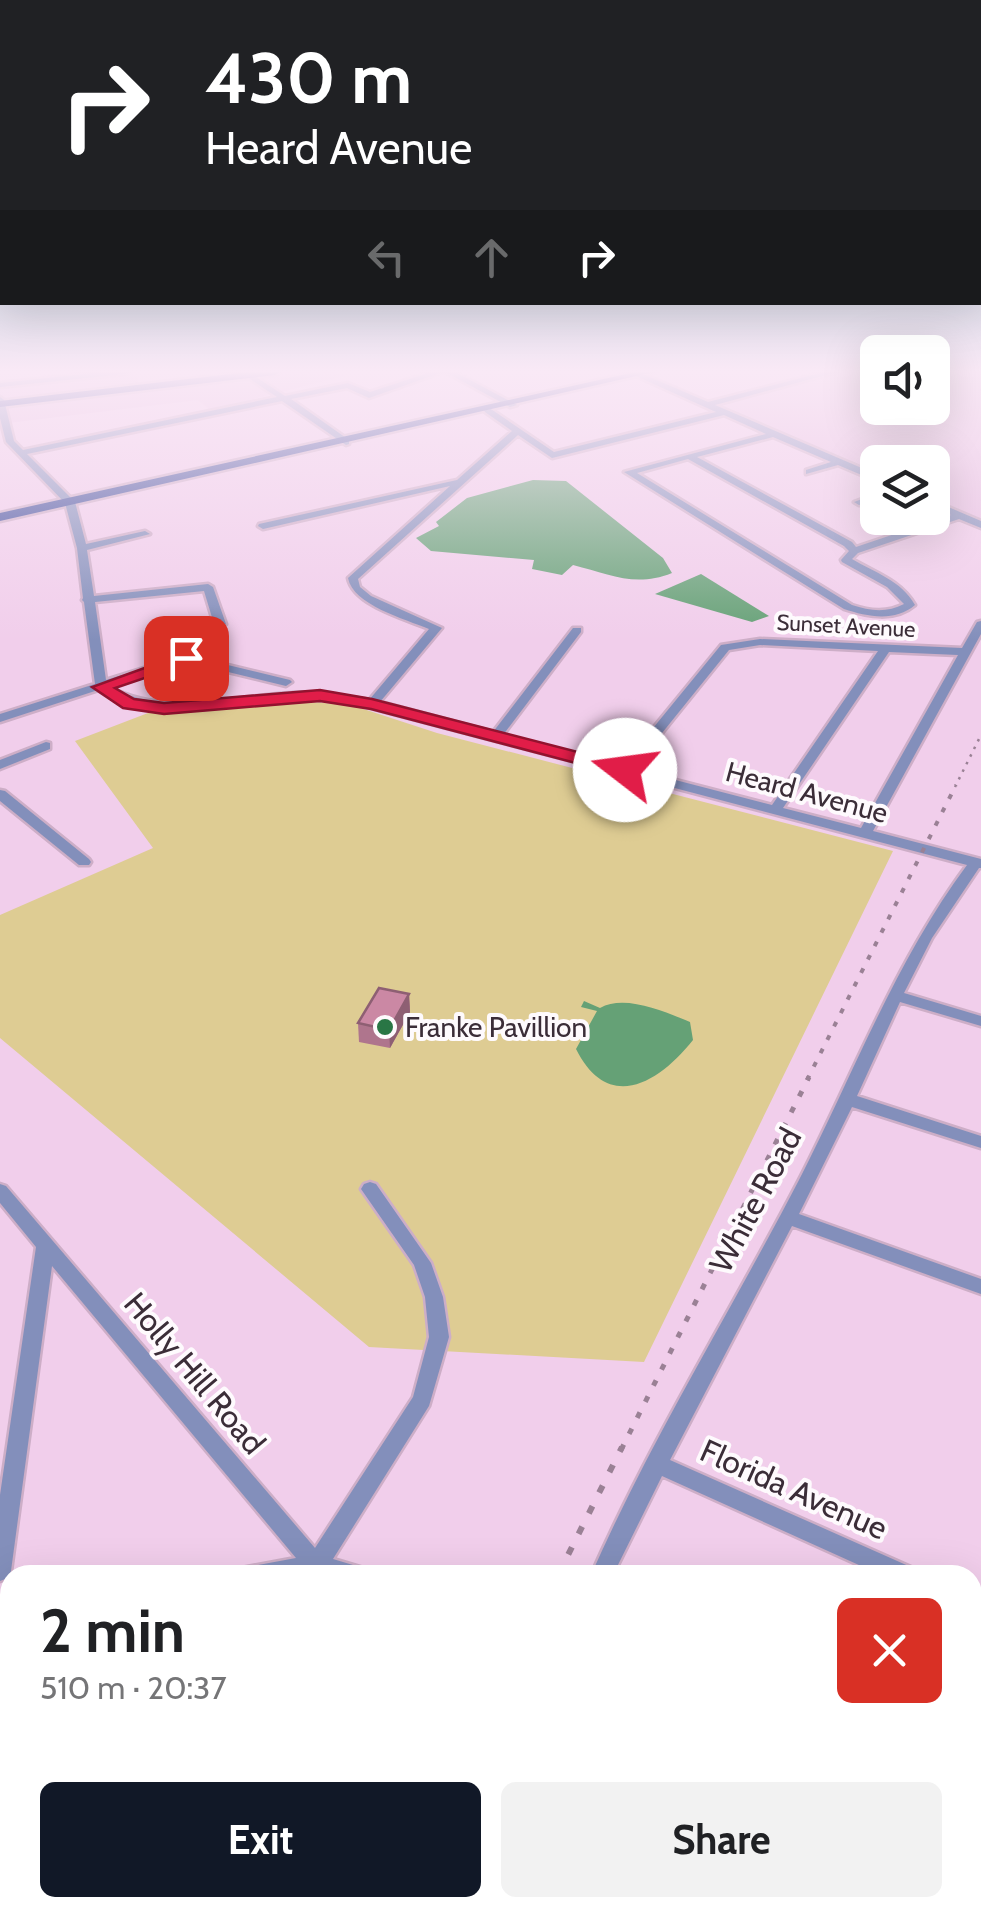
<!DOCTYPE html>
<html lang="en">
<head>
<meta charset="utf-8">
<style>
	:root { --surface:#fff; --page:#f2f2f2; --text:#202124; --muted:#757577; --accent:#111827 }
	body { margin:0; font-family:Cabin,sans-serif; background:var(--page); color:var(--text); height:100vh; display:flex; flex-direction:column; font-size:38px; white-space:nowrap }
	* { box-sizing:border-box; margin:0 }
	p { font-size:32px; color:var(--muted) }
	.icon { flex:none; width:55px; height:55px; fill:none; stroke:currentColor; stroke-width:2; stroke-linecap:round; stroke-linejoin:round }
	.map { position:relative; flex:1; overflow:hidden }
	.details { position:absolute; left:0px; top:1565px; width:982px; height:352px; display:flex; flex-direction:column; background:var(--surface); border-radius:30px 30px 0 0; box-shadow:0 10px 40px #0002 }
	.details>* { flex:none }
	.banner { position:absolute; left:0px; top:0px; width:982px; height:305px; box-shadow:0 10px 40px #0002; background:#202124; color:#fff; overflow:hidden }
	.buttons { position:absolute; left:860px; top:335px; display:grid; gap:20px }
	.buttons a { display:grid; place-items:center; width:90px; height:90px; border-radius:15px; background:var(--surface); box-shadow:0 10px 40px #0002; font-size:50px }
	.pin { position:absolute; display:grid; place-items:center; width:85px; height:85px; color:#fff; margin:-42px; border-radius:20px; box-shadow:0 5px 15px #0006 }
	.me { position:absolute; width:110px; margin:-55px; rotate:285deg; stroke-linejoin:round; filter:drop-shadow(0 0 8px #0008) }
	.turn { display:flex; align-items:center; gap:35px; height:210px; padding:0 40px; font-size:45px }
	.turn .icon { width:130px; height:130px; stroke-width:2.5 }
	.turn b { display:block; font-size:70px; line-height:85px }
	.lanes { display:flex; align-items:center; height:95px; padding:0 40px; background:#0003; justify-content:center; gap:50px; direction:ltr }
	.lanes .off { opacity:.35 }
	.round { display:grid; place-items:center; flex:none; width:105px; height:105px; border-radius:15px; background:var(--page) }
	.overview { display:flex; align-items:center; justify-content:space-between; height:170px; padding:0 40px }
	h1 { font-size:60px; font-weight:800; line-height:75px }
	.button { display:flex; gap:20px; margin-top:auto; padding:20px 40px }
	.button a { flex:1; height:115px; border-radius:15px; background:var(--accent); color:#fff; font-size:40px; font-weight:800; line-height:115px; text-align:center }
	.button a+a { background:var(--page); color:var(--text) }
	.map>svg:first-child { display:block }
	.built { fill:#e9c1e3 }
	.green { fill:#decc93 }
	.water { fill:#65a176 }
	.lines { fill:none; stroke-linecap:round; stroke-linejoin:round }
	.minor-casing { stroke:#cdaec7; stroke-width:5 }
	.major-casing { stroke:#cdaec7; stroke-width:5 }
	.minor { fill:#838fbb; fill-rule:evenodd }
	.major { fill:#3e4d9b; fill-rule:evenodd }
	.rail-far3 { stroke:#9a8195; stroke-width:2.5; stroke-dasharray:2.5 6; stroke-linecap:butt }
	.rail-far2 { stroke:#9a8195; stroke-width:4; stroke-dasharray:5 10; stroke-linecap:butt }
	.rail-far1 { stroke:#9a8195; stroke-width:5; stroke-dasharray:6 12; stroke-linecap:butt }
	.rail { stroke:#9a8195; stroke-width:6; stroke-dasharray:8 15; stroke-linecap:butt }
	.wall { fill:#af758d }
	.shaded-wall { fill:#8e5f73 }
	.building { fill:#cb88a4; stroke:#8e5f73; stroke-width:2.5 }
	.route { fill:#e11d48; stroke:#92132f; stroke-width:2.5 }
	.poi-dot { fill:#297645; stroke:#fefafd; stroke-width:4 }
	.labels { text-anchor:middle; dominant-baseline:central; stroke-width:8; stroke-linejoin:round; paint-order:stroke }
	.far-street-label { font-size:22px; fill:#3b2d38; stroke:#fefafd }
	.street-label { font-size:28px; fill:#3b2d38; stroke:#fefafd }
	.poi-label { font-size:28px; fill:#3b2d38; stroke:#fefafd; text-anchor:start }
	.near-street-label { font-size:32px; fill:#3b2d38; stroke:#fefafd }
</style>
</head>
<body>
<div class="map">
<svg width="981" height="1917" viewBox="0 0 981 1917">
	<rect width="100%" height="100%" fill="#f1ceeb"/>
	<g class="built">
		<polygon points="116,372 135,372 142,392 288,372 334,372 344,376 210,410 198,400 0,424 0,384"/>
		<polygon points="843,372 877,372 878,408 932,408 933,372 981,372 981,519 933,498 932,462 878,462 877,474 718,404"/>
	</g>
	<polygon class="green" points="285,701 342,702 437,733 893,851 644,1362 369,1347 0,1038 0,915 153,848 75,741 148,713"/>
	<g class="water">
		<path d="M533 480 566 481 663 558 672 573C635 588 609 574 573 565L562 575 532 569 534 560 431 551 416 538 439 526 436 522 467 498Z"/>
		<polygon points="701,574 769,616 752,622 655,594"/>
		<path d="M584 1001 600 1008C625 994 665 1012 690 1022L693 1040C658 1084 608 1113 576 1049L597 1011 581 1007Z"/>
	</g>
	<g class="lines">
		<g class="minor-casing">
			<g id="minor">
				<polygon points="103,372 129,372 125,374 0,387 0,383"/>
				<path d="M431 372H443L369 398 347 388 291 399 349 440V444L346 445 282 401 27 454 75 502 86 544 145 531 150 534 87 550 94 596 208 584 213 587 226 624 220 627 214 624 204 591 95 602 106 680 186 655 290 680 292 682 286 686 187 662 109 687C167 717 230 696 292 693 318 691 343 696 369 700L429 629C405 619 353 605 348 578L450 486 263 529 258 526 259 524 457 480 512 431 485 412 484 410 488 407 554 452 716 412 627 372H638L708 402 824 372H837L715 405 878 475V482L838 465 806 474V470L831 462 773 437 697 457 852 542 856 547 951 515 932 507V500L981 521V528L959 519 858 553 852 559C875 573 901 580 915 605 895 622 868 617 844 609L624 472 766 434 724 415 552 458 518 435 358 579 360 587 371 596 442 628 380 702 493 732 573 628H581V632L503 735 622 766 721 645 760 639 962 648 977 622 981 621V634L873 831 981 859V868H979L932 938 904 993 981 1016V1026L900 1002 857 1096 981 1136V1148L852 1107 799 1214 981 1279V1294L792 1226 670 1460 913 1568 916 1575H881L662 1476 613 1575H591C651 1439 731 1311 799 1180 854 1073 895 962 967 865L371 708C346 703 320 698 295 700 224 703 165 726 98 690L0 722V714L95 684 84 602 82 600 83 598 77 548 65 503 6 442 0 418V397L4 400 14 441 23 450 277 397 250 379 249 377 253 375 285 396 348 383 370 392ZM688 459 844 546 849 551 841 560 842 562 887 587 904 604C887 613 870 611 852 605L637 473ZM760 645 878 651 772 805 633 769 729 650ZM889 652 958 655 861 828 783 808Z"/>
				<polygon points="445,372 455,372 517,405 510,407"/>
				<polygon points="878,493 878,499 859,505 854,502"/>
				<polygon points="46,742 50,743 50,749 0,769 0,760"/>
				<polygon points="0,790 5,791 89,859 91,862 89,865 79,865 0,801"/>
				<polygon points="370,1182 376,1184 431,1263 443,1297 449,1337 429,1406 333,1559 363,1568 366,1575 239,1575 242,1568 296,1558 52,1266 11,1571 8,1578 0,1581 0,1495 36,1247 0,1203 0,1184 6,1186 315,1548 413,1397 429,1337 425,1297 414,1265 361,1189 364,1184"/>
				<polygon points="10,1599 10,1621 0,1623 0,1601"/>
				<polygon points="972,1611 981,1615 981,1634 975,1636 972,1635"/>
				<polygon points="82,1908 111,1908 107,1917 78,1917"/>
				<polygon points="426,1908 452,1908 448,1917 422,1917"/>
			</g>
		</g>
		<g class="major-casing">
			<g id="major">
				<polygon points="248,372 280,372 275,375 0,407 0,401"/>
				<polygon points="635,372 654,372 0,521 0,513"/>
			</g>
		</g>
		<use href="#minor" class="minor"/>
		<use href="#major" class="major"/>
		<polyline class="rail-far3" points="955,787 981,735"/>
		<polyline class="rail-far2" points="807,1080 956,785"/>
		<polyline class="rail-far1" points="621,1450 809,1077"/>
		<g class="rail">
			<polyline points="558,1575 622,1447"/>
			<polyline points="384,1917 389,1908"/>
		</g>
	</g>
	<polygon class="wall" points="409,994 410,1012 390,1048 359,1042 358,1023"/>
	<polygon class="shaded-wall" points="409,994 410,1012 390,1048 389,1030"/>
	<polygon class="building" points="379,988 409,994 389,1030 358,1023"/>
	<linearGradient id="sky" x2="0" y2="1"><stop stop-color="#73acba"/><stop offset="0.58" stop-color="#f9e9f6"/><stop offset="1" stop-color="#f9e9f6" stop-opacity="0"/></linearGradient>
	<rect width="981" height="640" fill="url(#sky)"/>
	<polygon class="route" points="186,653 194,658 192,662 115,688 134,699 164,703 320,690 372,699 632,766 634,770 625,776 371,709 320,701 164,714 123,708 92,687"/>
	<circle class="poi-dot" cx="385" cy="1027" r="10"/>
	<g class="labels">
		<g class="far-street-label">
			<text transform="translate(846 626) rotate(3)">Sunset Avenue</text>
		</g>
		<g class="street-label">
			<text transform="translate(807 792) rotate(15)">Heard Avenue</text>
		</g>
		<g class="poi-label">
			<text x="405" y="1027">Franke Pavillion</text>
		</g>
		<g class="near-street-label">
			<text transform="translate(755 1200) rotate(-62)">White Road</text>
			<text transform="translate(195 1373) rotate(50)">Holly Hill Road</text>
			<text transform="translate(794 1489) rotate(24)">Florida Avenue</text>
		</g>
	</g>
</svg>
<div class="buttons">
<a><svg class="icon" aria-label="sound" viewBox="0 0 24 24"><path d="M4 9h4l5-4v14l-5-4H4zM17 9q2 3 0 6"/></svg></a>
<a><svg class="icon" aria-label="layers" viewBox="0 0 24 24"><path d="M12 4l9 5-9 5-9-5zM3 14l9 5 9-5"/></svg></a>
</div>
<div class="pin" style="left:186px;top:658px;background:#d93025"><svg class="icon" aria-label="arrive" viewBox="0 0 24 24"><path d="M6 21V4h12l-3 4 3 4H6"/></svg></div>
<svg class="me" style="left:625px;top:770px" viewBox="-20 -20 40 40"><circle r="19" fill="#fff"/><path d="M0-13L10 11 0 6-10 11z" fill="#e11d48"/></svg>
<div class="banner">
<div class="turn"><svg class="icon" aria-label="right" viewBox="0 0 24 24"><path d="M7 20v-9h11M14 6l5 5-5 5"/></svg><div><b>430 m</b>Heard Avenue</div></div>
<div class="lanes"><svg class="icon off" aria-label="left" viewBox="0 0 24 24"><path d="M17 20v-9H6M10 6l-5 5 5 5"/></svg><svg class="icon off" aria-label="ahead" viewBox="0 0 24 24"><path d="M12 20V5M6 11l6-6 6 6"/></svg><svg class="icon" aria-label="right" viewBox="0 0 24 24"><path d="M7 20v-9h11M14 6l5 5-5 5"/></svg></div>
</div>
<section class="details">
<div class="overview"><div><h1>2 min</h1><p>510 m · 20:37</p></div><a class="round" style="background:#d93025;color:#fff"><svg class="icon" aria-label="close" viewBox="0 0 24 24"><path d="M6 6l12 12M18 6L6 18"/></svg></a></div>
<div class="button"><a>Exit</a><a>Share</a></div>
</section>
</div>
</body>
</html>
